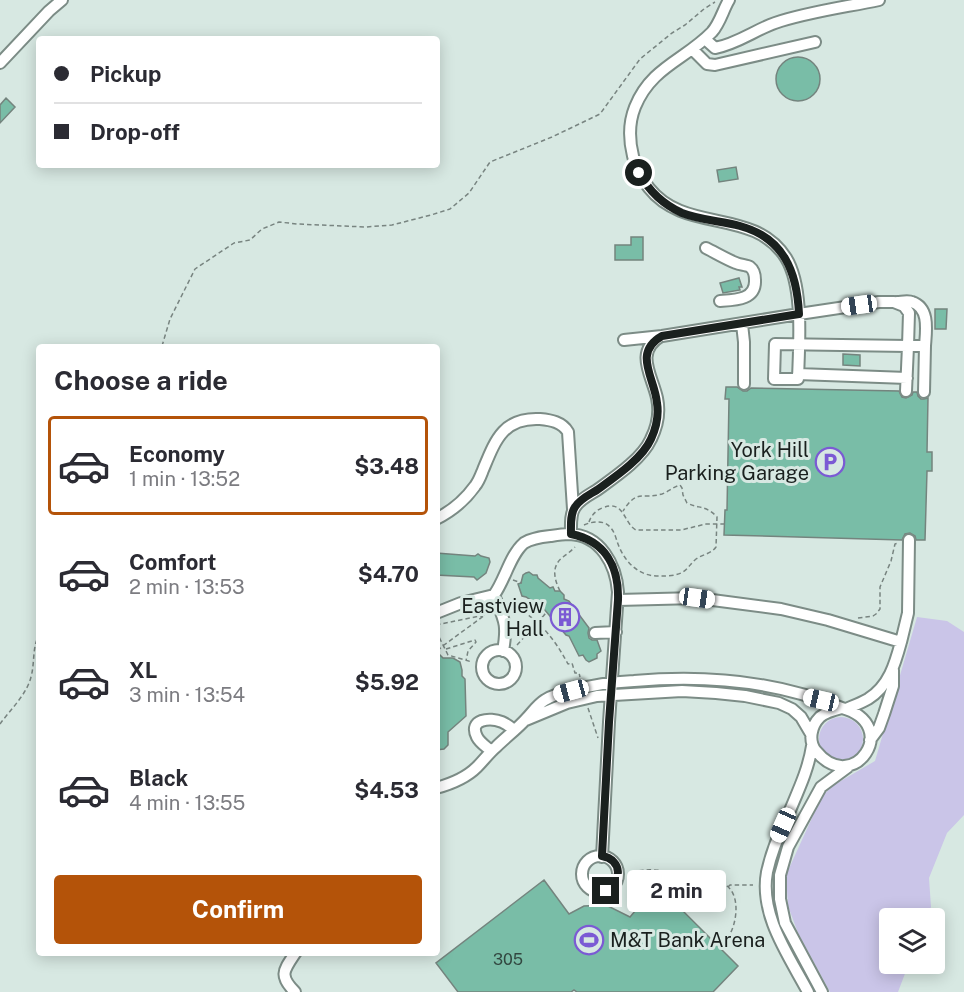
<!DOCTYPE html>
<meta charset="utf-8">
<style>
:root{--surface:#fff;--page:#f7f7f7;--text:#2b2b33;--muted:#7c7c81;--line:#e1e1e2;--accent:#b45309}
body{margin:0;font-family:"Public Sans",sans-serif;background:var(--page);color:var(--text);height:100vh;display:flex;flex-direction:column;font-size:22px;white-space:nowrap}
*{box-sizing:border-box;margin:0}
p{font-size:20px;color:var(--muted)}
.icon{flex:none;width:33px;height:33px;fill:none;stroke:currentColor;stroke-width:2;stroke-linecap:round;stroke-linejoin:round}
.map{position:relative;flex:1;overflow:hidden}
.drawer{position:absolute;left:36px;top:344px;width:404px;height:612px;display:flex;flex-direction:column;background:var(--surface);border-radius:6px;box-shadow:0 3px 15px #0003}
.drawer>*{flex:none}
.banner{position:absolute;left:36px;top:36px;width:404px;height:132px;border-radius:6px;box-shadow:0 3px 15px #0003;display:grid;align-content:center;height:132px;padding:0 18px;background:var(--surface)}
.fabs{position:absolute;left:879px;top:908px;display:grid;gap:12px}
.fabs a{display:grid;place-items:center;width:66px;height:66px;border-radius:6px;background:var(--surface);box-shadow:0 3px 15px #0003;font-size:30px}
.end{position:absolute;width:27px;height:27px;margin:-14px;border:8px solid #1a201e;background:#fff;box-shadow:0 0 0 3px #fff}
.from{border-radius:50%}
.bubble{position:absolute;height:42px;border-radius:6px;background:var(--surface);box-shadow:0 3px 15px #0003;font-size:20px;font-weight:700;line-height:42px;text-align:center}
.car{position:absolute;width:18px;height:36px;margin:-18px -9px;border-radius:8px;box-shadow:0 0 4px 2px #0007;background:linear-gradient(#fff 24%,#345 0 40%,#fff 0 76%,#345 0 86%,#fff 0)}
.banner b{display:flex;align-items:center;gap:21px;height:57px;font-size:22px}
.banner b+b{border-top:2px solid var(--line)}
.banner i{width:15px;height:15px;background:var(--text)}
ul{padding:0;list-style:none}
li{display:flex;align-items:center;gap:18px;height:99px;margin:0 12px 9px;padding:0 6px;border:3px solid transparent;border-radius:6px}
li div{flex:1}
li b{display:block;font-size:22px}
li em{font-style:normal;font-weight:700}
li.active{border-color:var(--accent)}
li>.icon{width:54px;height:54px;stroke-width:1.5}
h2{padding:0 18px;font-size:27px;line-height:72px}
.button{display:flex;gap:12px;margin-top:auto;padding:12px 18px}
.button a{flex:1;height:69px;border-radius:6px;background:var(--accent);color:#fff;font-size:24px;font-weight:700;line-height:69px;text-align:center}
.map>svg:first-child{display:block}
</style>
<div class="map">
<svg width="964" height="992" viewBox="0 0 964 992">
<rect width="100%" height="100%" fill="#d7e8e2"/>
<path fill="#cac5e8" d="M 917,617 L 947,621 L 964,632 L 964,815 L 947,833 L 929,878 L 931,907 L 927,918 L 890,918 L 890,963 L 909,963 L 898,992 L 830,992 L 798,933 L 788,906 L 786,875 L 822,796 L 834,785 L 875,761 Z
M819 739a22 22 0 1 1 44 0a22 22 0 1 1-44 0Z"/>
<path fill="#79bda7" stroke="#74847e" stroke-width="1.5" d="M776 79a22 22 0 1 1 44 0a22 22 0 1 1-44 0Z
M 6,98 L 15,107 L 0,123 L 0,105 Z
M 736,167 L 738,179 L 719,182 L 717,170 Z
M 631,237 L 643,237 L 643,260 L 615,260 L 615,245 L 631,245 Z
M 739,278 L 742,287 L 739,287 L 740,290 L 723,293 L 720,283 Z
M 935,309 L 947,309 L 946,329 L 935,329 Z
M 843,354 L 860,355 L 860,366 L 843,365 Z
M 726,387 L 737,387 L 743,391 L 747,391 L 751,388 L 899,391 L 902,397 L 906,398 L 912,395 L 913,392 L 917,392 L 918,396 L 921,399 L 924,399 L 928,398 L 927,452 L 932,452 L 932,471 L 927,471 L 925,540 L 916,540 L 915,536 L 910,533 L 905,534 L 902,540 L 724,535 L 725,510 L 727,510 L 729,399 L 725,399 Z
M 436,553 L 475,556 L 478,554 L 481,556 L 489,558 L 490,562 L 486,573 L 477,580 L 474,577 L 436,575 Z
M 529,572 L 533,575 L 537,575 L 538,578 L 550,588 L 553,587 L 555,591 L 560,591 L 564,595 L 564,599 L 569,601 L 589,628 L 588,633 L 589,638 L 592,640 L 597,640 L 601,651 L 597,654 L 597,658 L 589,662 L 586,660 L 583,655 L 579,656 L 569,636 L 566,635 L 544,609 L 539,609 L 538,605 L 526,597 L 522,596 L 518,584 L 521,583 L 523,575 L 526,573 Z
M 436,651 L 443,658 L 453,658 L 460,662 L 462,670 L 462,676 L 465,679 L 466,716 L 448,732 L 448,745 L 444,749 L 436,750 Z
M 544,880 L 569,914 L 584,906 L 606,905 L 630,917 L 657,885 L 738,966 L 713,992 L 577,992 L 574,990 L 571,992 L 458,992 L 436,963 Z"/>
<g fill="none" stroke-linecap="round" stroke-linejoin="round">
<g stroke="#7c8c86" stroke-width="14">
<path id="minor" d="M 705,39 L 715,48 C 737,44 755,30 775,23 C 807,12 846,7 879,0
M 692,49 L 707,64 L 715,65 L 815,42
M 0,63 L 49,11 L 62,0
M 706,248 C 716,253 726,259 736,263 C 740,265 747,265 750,267 C 754,270 755,276 755,280 C 756,300 735,300 720,301
M 897,302 C 901,302 908,300 912,302 C 930,308 926,331 925,346 L 908,346 L 906,391
M 742,324 L 744,342 L 744,384
M 624,340 L 662,336 L 799,314 L 879,302 L 894,302 L 904,306 L 909,313 L 908,346 L 775,344 L 774,379 L 798,379 C 799,345 804,287 786,258 C 754,207 685,234 649,188 C 641,178 635,168 633,156 C 629,140 629,122 635,107 C 651,67 685,60 712,32 C 720,23 723,10 729,0
M 798,374 L 907,378
M 924,392 L 925,346
M 436,519 C 452,511 465,500 475,486 C 479,481 481,475 483,470 C 495,441 503,417 540,419 C 551,420 562,422 568,432 L 573,509
M 571,534 C 571,526 570,514 575,507 C 580,499 589,495 597,490 C 615,477 642,459 651,439 C 657,427 660,412 657,398 C 652,375 634,352 661,336
M 494,595 C 504,620 508,623 503,651
M 618,600 L 697,598 L 781,609 L 828,620 L 901,642 C 895,664 889,686 868,699 C 861,703 853,706 846,709
M 436,613 L 461,603 L 494,595 C 505,580 510,555 524,543 C 532,538 542,537 551,536 C 557,535 563,534 569,534 C 601,535 616,565 618,592 L 609,722 L 602,857
M 595,633 L 616,632
M 901,642 L 908,613 L 909,540
M482 667a17 17 0 1 1 34 0a17 17 0 1 1-34 0Z
M 842,708 C 903,725 853,797 816,751 C 808,741 811,726 820,717 C 826,712 834,710 842,708 Z
M 526,720 L 567,703 L 597,696 L 682,691 L 716,693 L 745,696 L 779,703 L 792,709 L 801,717 L 811,734
M 870,740 L 879,728 L 884,714 L 893,686 L 893,670
M 491,751 C 487,747 480,743 477,737 C 468,719 490,717 502,722 C 507,724 510,727 514,730
M 436,788 C 451,784 466,778 477,767 C 483,761 489,753 496,747 C 505,738 517,729 526,719 C 532,713 537,705 545,700 C 554,694 566,692 576,690 C 595,684 614,682 634,681 C 703,675 777,681 842,708
M582 874a18 18 0 1 1 36 0a18 18 0 1 1-36 0Z
M 295,992 C 278,975 284,970 296,952
M 808,992 C 789,956 759,915 767,872 C 771,854 778,836 786,820 C 796,795 808,772 812,746
M 822,992 L 785,923 L 780,899 L 780,875 L 788,847 L 821,787 L 848,767"/>
</g>
<path stroke="#788480" stroke-width="1.5" stroke-dasharray="4.5 3" stroke-linecap="butt" d="M 162,346 L 170,319 L 195,269 L 234,243 L 250,240 L 262,229 L 279,222 L 297,224 L 366,227 L 392,225 L 431,215 L 450,209 L 469,193 L 490,162 L 552,137 L 600,114 L 640,59 L 672,33 L 685,25 L 704,9 L 715,2
M 589,522 C 591,516 595,511 602,508 C 625,499 623,523 636,530 L 681,530 L 706,524 L 724,524
M 584,525 C 593,521 604,520 610,527 C 615,532 616,539 618,544 C 625,563 640,577 660,576 C 667,576 676,576 683,572 C 688,569 691,563 696,559 C 703,554 711,554 716,547 L 717,517 C 706,505 699,509 687,503 L 683,495 L 682,488 L 680,485 C 673,487 668,492 662,494 C 641,500 638,488 623,511
M 513,580 L 522,583
M 560,591 C 554,579 551,566 563,557 C 567,554 571,551 575,547
M 510,603 C 538,619 553,636 568,664 L 572,663 L 575,673 L 579,673 L 580,677
M 858,618 L 873,616 L 876,614 L 880,609 L 880,587 L 891,561 L 895,544 L 899,543
M 436,625 L 485,615 L 444,645 L 436,652
M 436,631 L 448,655 L 472,662
M 517,645 L 546,613
M 446,649 L 475,640 L 476,642 L 468,651 L 466,661
M 588,708 L 598,738
M 0,724 C 10,710 27,694 31,677 C 35,662 32,648 39,635
M 632,873 C 647,867 662,871 678,873 C 693,875 714,877 727,886 C 740,896 737,921 730,934 C 728,938 725,942 723,945
M 728,887 L 730,885 L 753,885"/>
<use href="#minor" stroke="#fff" stroke-width="10"/>
</g>
<g fill="none" stroke-linecap="round" stroke-linejoin="round">
<path stroke="#1a201e" stroke-width="8" d="M 606,891 C 622,882 623,860 602,856 L 609,722 L 618,600 C 619,566 605,541 571,534 C 571,526 570,514 575,507 C 580,499 589,495 597,490 C 615,477 642,459 651,439 C 656,428 659,415 657,403 C 655,378 632,353 662,336 L 799,314 C 797,272 784,238 740,226 C 721,221 700,220 682,213 C 662,204 649,191 639,173"/>
</g>
<defs>
<g id="parking-ring" transform="scale(1.5)"><circle r="9.5" fill="#d7e8e2" stroke="#7b5ad4" stroke-width="1.5"/><path d="M-3.5-5.5H1a3.5 3.5 0 0 1 0 7H-1V5.5H-3.5ZM-1-3.4V-.6H.8a1.4 1.4 0 0 0 0-2.8Z" fill="#7b5ad4"/></g>
<g id="building-ring" transform="scale(1.5)"><circle r="9.5" fill="#d7e8e2" stroke="#7b5ad4" stroke-width="1.5"/><path d="M-4-6H4V6H1V3H-1V6H-4ZM-2.5-4.3h1.7v1.8h-1.7ZM.8-4.3h1.7v1.8H.8ZM-2.5-1h1.7V.8h-1.7ZM.8-1h1.7V.8H.8Z" fill="#7b5ad4"/></g>
<g id="stadium-ring" transform="scale(1.5)"><circle r="9.5" fill="#d7e8e2" stroke="#7b5ad4" stroke-width="1.5"/><path d="M0-5a6.5 5 0 1 0 0 10a6.5 5 0 1 0 0-10ZM-3.5-1.8h7v3.6h-7Z" fill="#7b5ad4"/></g>
</defs>
<g fill-rule="evenodd">
<use href="#parking-ring" x="830" y="462"/>
<use href="#building-ring" x="565" y="617"/>
<use href="#stadium-ring" x="589" y="940"/>
</g>
<g text-anchor="middle" dominant-baseline="central" stroke-width="6" stroke-linejoin="round" paint-order="stroke">
<g font-size="16" fill="#324740">
<text x="508" y="959">305</text>
</g>
<g font-size="20" fill="#1a201e" stroke="#d7e8e2" text-anchor="end">
<text x="809" y="450">York Hill<tspan x="809" dy="23">Parking Garage</tspan></text>
<text x="544" y="606">Eastview<tspan x="544" dy="23">Hall</tspan></text>
<text x="610" y="940" text-anchor="start">M&amp;T Bank Arena</text>
</g>
</g>
</svg>
<div class="fabs">
<a><svg class="icon" aria-label="layers" viewBox="0 0 24 24"><path d="M12 4l9 5-9 5-9-5zM3 14l9 5 9-5"/></svg></a>
</div>
<i class="end from" style="left:639px;top:173px"></i>
<i class="end" style="left:606px;top:891px"></i>
<div class="bubble" style="left:627px;top:870px;width:99px">2 min</div>
<i class="car" style="left:859px;top:305px;rotate:262deg"></i>
<i class="car" style="left:697px;top:598px;rotate:98deg"></i>
<i class="car" style="left:571px;top:691px;rotate:255deg"></i>
<i class="car" style="left:821px;top:700px;rotate:283deg"></i>
<i class="car" style="left:783px;top:825px;rotate:204deg"></i>
<div class="banner">
<b><i class="from"></i>Pickup</b>
<b><i></i>Drop-off</b>
</div>
<section class="drawer">
<h2>Choose a ride</h2>
<ul>
<li class="active"><svg class="icon" aria-label="car" viewBox="0 0 24 24"><path d="M5 17H2v-5l4-1 3-4h7l3 4 3 1v5h-3M9 17h6M6 11h13"/><circle cx="7" cy="17" r="2"/><circle cx="17" cy="17" r="2"/></svg><div><b>Economy</b><p>1 min · 13:52</p></div><em>$3.48</em></li>
<li><svg class="icon" aria-label="car" viewBox="0 0 24 24"><path d="M5 17H2v-5l4-1 3-4h7l3 4 3 1v5h-3M9 17h6M6 11h13"/><circle cx="7" cy="17" r="2"/><circle cx="17" cy="17" r="2"/></svg><div><b>Comfort</b><p>2 min · 13:53</p></div><em>$4.70</em></li>
<li><svg class="icon" aria-label="car" viewBox="0 0 24 24"><path d="M5 17H2v-5l4-1 3-4h7l3 4 3 1v5h-3M9 17h6M6 11h13"/><circle cx="7" cy="17" r="2"/><circle cx="17" cy="17" r="2"/></svg><div><b>XL</b><p>3 min · 13:54</p></div><em>$5.92</em></li>
<li><svg class="icon" aria-label="car" viewBox="0 0 24 24"><path d="M5 17H2v-5l4-1 3-4h7l3 4 3 1v5h-3M9 17h6M6 11h13"/><circle cx="7" cy="17" r="2"/><circle cx="17" cy="17" r="2"/></svg><div><b>Black</b><p>4 min · 13:55</p></div><em>$4.53</em></li>
</ul>
<div class="button"><a>Confirm</a></div>
</section>
</div>
